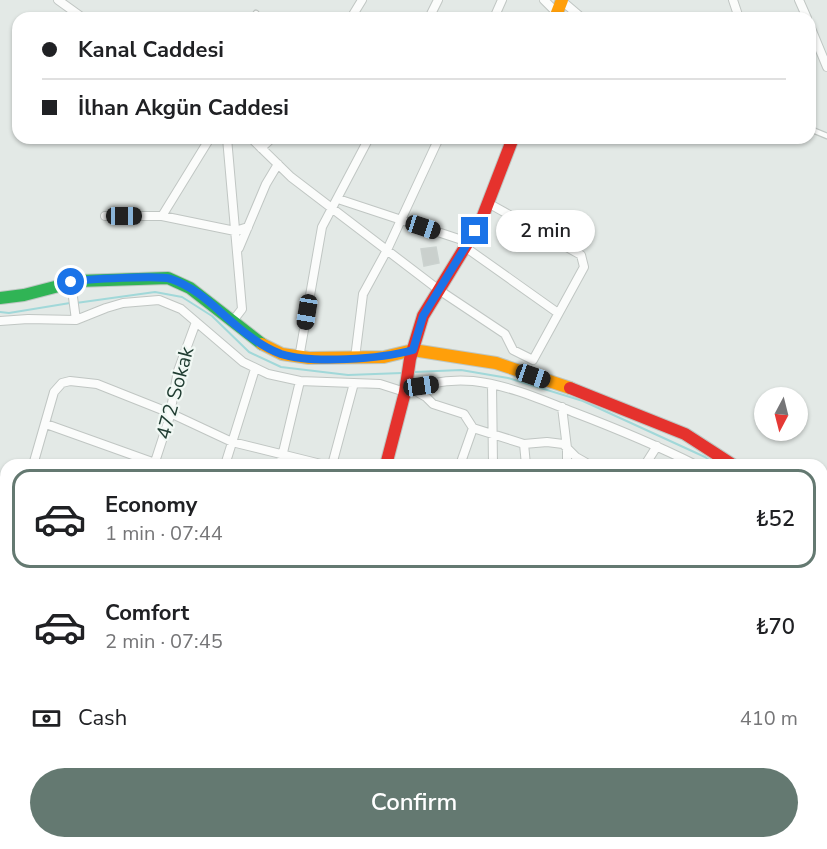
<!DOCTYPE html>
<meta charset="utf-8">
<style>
:root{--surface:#fff;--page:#f2f2f2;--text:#202124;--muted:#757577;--line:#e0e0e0;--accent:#647971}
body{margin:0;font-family:"Nunito Sans",sans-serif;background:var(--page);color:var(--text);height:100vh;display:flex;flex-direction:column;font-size:22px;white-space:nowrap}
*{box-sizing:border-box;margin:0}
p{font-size:20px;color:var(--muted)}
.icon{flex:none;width:33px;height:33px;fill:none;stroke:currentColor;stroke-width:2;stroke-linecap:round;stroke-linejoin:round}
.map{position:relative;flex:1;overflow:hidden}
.drawer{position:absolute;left:0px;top:459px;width:828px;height:390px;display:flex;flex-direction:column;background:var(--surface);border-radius:18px 18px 0 0;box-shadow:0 2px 4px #0004}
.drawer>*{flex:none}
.guide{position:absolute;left:12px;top:12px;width:804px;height:132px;border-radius:18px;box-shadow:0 2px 4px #0004;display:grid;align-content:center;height:132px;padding:0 30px;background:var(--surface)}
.needle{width:39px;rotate:187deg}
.buttons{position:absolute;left:754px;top:387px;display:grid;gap:12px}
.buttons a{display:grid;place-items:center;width:54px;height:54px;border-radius:50%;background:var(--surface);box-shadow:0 2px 4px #0004;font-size:30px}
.end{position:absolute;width:27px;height:27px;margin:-14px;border:8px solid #1a73e8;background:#fff;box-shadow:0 0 0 3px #fff}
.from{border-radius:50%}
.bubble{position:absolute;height:42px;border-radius:21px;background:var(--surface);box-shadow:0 2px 4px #0004;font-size:20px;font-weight:600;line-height:42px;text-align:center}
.car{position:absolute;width:18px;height:36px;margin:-18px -9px;border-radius:8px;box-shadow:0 0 4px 2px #0007;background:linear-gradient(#222 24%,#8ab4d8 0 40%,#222 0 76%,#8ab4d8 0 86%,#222 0)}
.guide b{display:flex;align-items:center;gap:21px;height:57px;font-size:22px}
.guide b+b{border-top:2px solid var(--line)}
.guide i{width:15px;height:15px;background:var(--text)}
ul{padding:10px 0 0;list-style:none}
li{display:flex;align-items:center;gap:18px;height:99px;margin:0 12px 9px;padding:0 18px;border:3px solid transparent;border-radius:18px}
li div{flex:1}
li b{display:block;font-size:22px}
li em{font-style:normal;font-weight:600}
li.active{border-color:var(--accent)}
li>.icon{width:54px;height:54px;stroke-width:1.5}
.pay{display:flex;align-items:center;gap:15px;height:66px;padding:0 30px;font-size:22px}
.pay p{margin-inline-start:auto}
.button{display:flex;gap:12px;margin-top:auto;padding:12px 30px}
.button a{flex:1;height:69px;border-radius:36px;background:var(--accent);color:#fff;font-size:24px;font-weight:600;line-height:69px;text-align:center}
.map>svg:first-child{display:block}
</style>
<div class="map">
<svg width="827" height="849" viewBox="0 0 827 849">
<rect width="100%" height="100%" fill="#e3e9e6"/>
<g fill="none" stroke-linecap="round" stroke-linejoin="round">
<path stroke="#a1d8d9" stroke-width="2" d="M 76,303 L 155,292 L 182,297 L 212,316 L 249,352 L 281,367 L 348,375 L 402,373
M 0,312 L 9,313 L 70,303
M 414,372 L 461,370 L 508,378 L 583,401 L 705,457 L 716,465
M 822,553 L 827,558"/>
</g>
<path fill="#cad0cd" stroke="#cbd2cf" stroke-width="1.5" d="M 436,247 L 439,263 L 424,266 L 421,249 Z"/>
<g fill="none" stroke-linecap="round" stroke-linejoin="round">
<g stroke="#c0c6c3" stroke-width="7">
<path id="lane" d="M 253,18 L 256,13
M 810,129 L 827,136
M 0,517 L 6,521"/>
</g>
<g stroke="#c0c6c3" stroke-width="10">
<path id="street" d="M 58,0 L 83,18
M 544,0 L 557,13
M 733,0 L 739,18
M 799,0 L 807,18
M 562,1 L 582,18
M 351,18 L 362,0
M 429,18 L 438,0
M 494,18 L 502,0
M 810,26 L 827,67
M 227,138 L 242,309 L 232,322
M 251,138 L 291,177 L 439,290 L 505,334 L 513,350 L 533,360 L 584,267 L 581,255 L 488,203
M 261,148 L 272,138
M 338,199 L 468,242
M 105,216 L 162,216 L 235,231 L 248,227
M 162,216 L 210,138
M 465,247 L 558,313
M 239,248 L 266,184 L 278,164
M 71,282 L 76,320
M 0,321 L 28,319 L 76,320 L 106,308 L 123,303 L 159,300 L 181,309 L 243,362 L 268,374 L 300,381 L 380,384 L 405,392 C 426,383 450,379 473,381 C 508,385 540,399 573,412 C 615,428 656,445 696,465
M 299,358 L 322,227 L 369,138
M 355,358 L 363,294 L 387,250 L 439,138
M 492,385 L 493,465
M 412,389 L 426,397 L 433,404 L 464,414 L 473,428 L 524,444 L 547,442 L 563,444 L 576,457 L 590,465
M 562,407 L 567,448 L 567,465
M 46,424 L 155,463
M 524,444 L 526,465
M 33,465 L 54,392 L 62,383 L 70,381 L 97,384 L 170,413 L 232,442 L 325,465
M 154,465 L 169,419 L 178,371 L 196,322
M 225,465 L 255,369
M 280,465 L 300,381
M 332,465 L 354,383
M 460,465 L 473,428
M 645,465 L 657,446
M 822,537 L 827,542
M 0,566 L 6,553
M 822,567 L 827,571
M 0,608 L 6,610
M 822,667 L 827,661
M 0,688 L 6,677
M 822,720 L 827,727
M 0,735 L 6,737
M 822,796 L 827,795
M 0,816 L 6,818
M 104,843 L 132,849
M 203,843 L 217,849
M 0,845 L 6,831
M 191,849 L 193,843
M 293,849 L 295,843
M 352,849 L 353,843
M 433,849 L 435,843
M 494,849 L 496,843
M 553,849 L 555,843
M 614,849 L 616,843
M 719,849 L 720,843
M 777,849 L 777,843"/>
</g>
<g stroke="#bec7c3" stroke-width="14">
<path id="fast" d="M 0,298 L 24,295 L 78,281 L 168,278 L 190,288 L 262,344
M 381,843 L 399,849"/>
</g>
<g stroke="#bec7c3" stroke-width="14">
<path id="slow" d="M 555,18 L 562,0
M 262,344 L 282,354 L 309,358 L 384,357 L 413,350 L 496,363 L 570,388"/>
</g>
<g stroke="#bec7c3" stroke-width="14">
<path id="jam" d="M 570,388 L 685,434 L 733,465
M 386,465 L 405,392 L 410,359 L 423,316 L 481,221 L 513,138
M 261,849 L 263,843"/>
</g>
<use href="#lane" stroke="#fbfcfb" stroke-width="4.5"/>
<use href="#street" stroke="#fbfcfb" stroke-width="8"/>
<use href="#fast" stroke="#30b455" stroke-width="12"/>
<use href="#slow" stroke="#ff9f0a" stroke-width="12"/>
<use href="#jam" stroke="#e5322d" stroke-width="12"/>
</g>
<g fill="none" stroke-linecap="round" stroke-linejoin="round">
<path stroke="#1a73e8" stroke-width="8" d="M 71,282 C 85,279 160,275 171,279 C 198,288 217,310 238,327 C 251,338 265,348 281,354 C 312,364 381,359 413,350 L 423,316 L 475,231"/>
</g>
<g text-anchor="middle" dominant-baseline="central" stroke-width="4.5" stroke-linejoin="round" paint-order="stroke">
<g font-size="20" fill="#203d32" stroke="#f1f8f4">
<text transform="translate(175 393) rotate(-75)">472 Sokak</text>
</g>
</g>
</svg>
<div class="buttons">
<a><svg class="needle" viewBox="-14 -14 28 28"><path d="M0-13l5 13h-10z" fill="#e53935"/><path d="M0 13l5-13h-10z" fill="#757577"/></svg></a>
</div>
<i class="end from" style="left:71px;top:282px"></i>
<i class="end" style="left:475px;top:231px"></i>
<div class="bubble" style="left:496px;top:210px;width:99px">2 min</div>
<i class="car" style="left:124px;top:216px;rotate:90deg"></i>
<i class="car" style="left:423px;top:227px;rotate:108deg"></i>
<i class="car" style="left:307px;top:312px;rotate:189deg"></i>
<i class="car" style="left:533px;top:376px;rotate:109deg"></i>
<i class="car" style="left:421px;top:386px;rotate:82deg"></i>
<div class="guide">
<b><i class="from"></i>Kanal Caddesi</b>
<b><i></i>İlhan Akgün Caddesi</b>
</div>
<section class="drawer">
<ul>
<li class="active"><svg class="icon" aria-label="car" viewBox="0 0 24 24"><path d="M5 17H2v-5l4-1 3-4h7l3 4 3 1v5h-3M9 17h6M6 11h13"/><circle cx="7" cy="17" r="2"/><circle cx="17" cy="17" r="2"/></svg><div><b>Economy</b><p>1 min · 07:44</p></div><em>₺52</em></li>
<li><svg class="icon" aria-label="car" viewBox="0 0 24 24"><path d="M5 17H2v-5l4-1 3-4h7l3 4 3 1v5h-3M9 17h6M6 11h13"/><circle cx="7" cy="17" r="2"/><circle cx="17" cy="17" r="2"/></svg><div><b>Comfort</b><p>2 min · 07:45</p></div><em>₺70</em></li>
</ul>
<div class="pay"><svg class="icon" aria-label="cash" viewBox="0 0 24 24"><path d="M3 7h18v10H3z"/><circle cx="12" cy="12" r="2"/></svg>Cash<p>410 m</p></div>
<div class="button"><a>Confirm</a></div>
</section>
</div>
